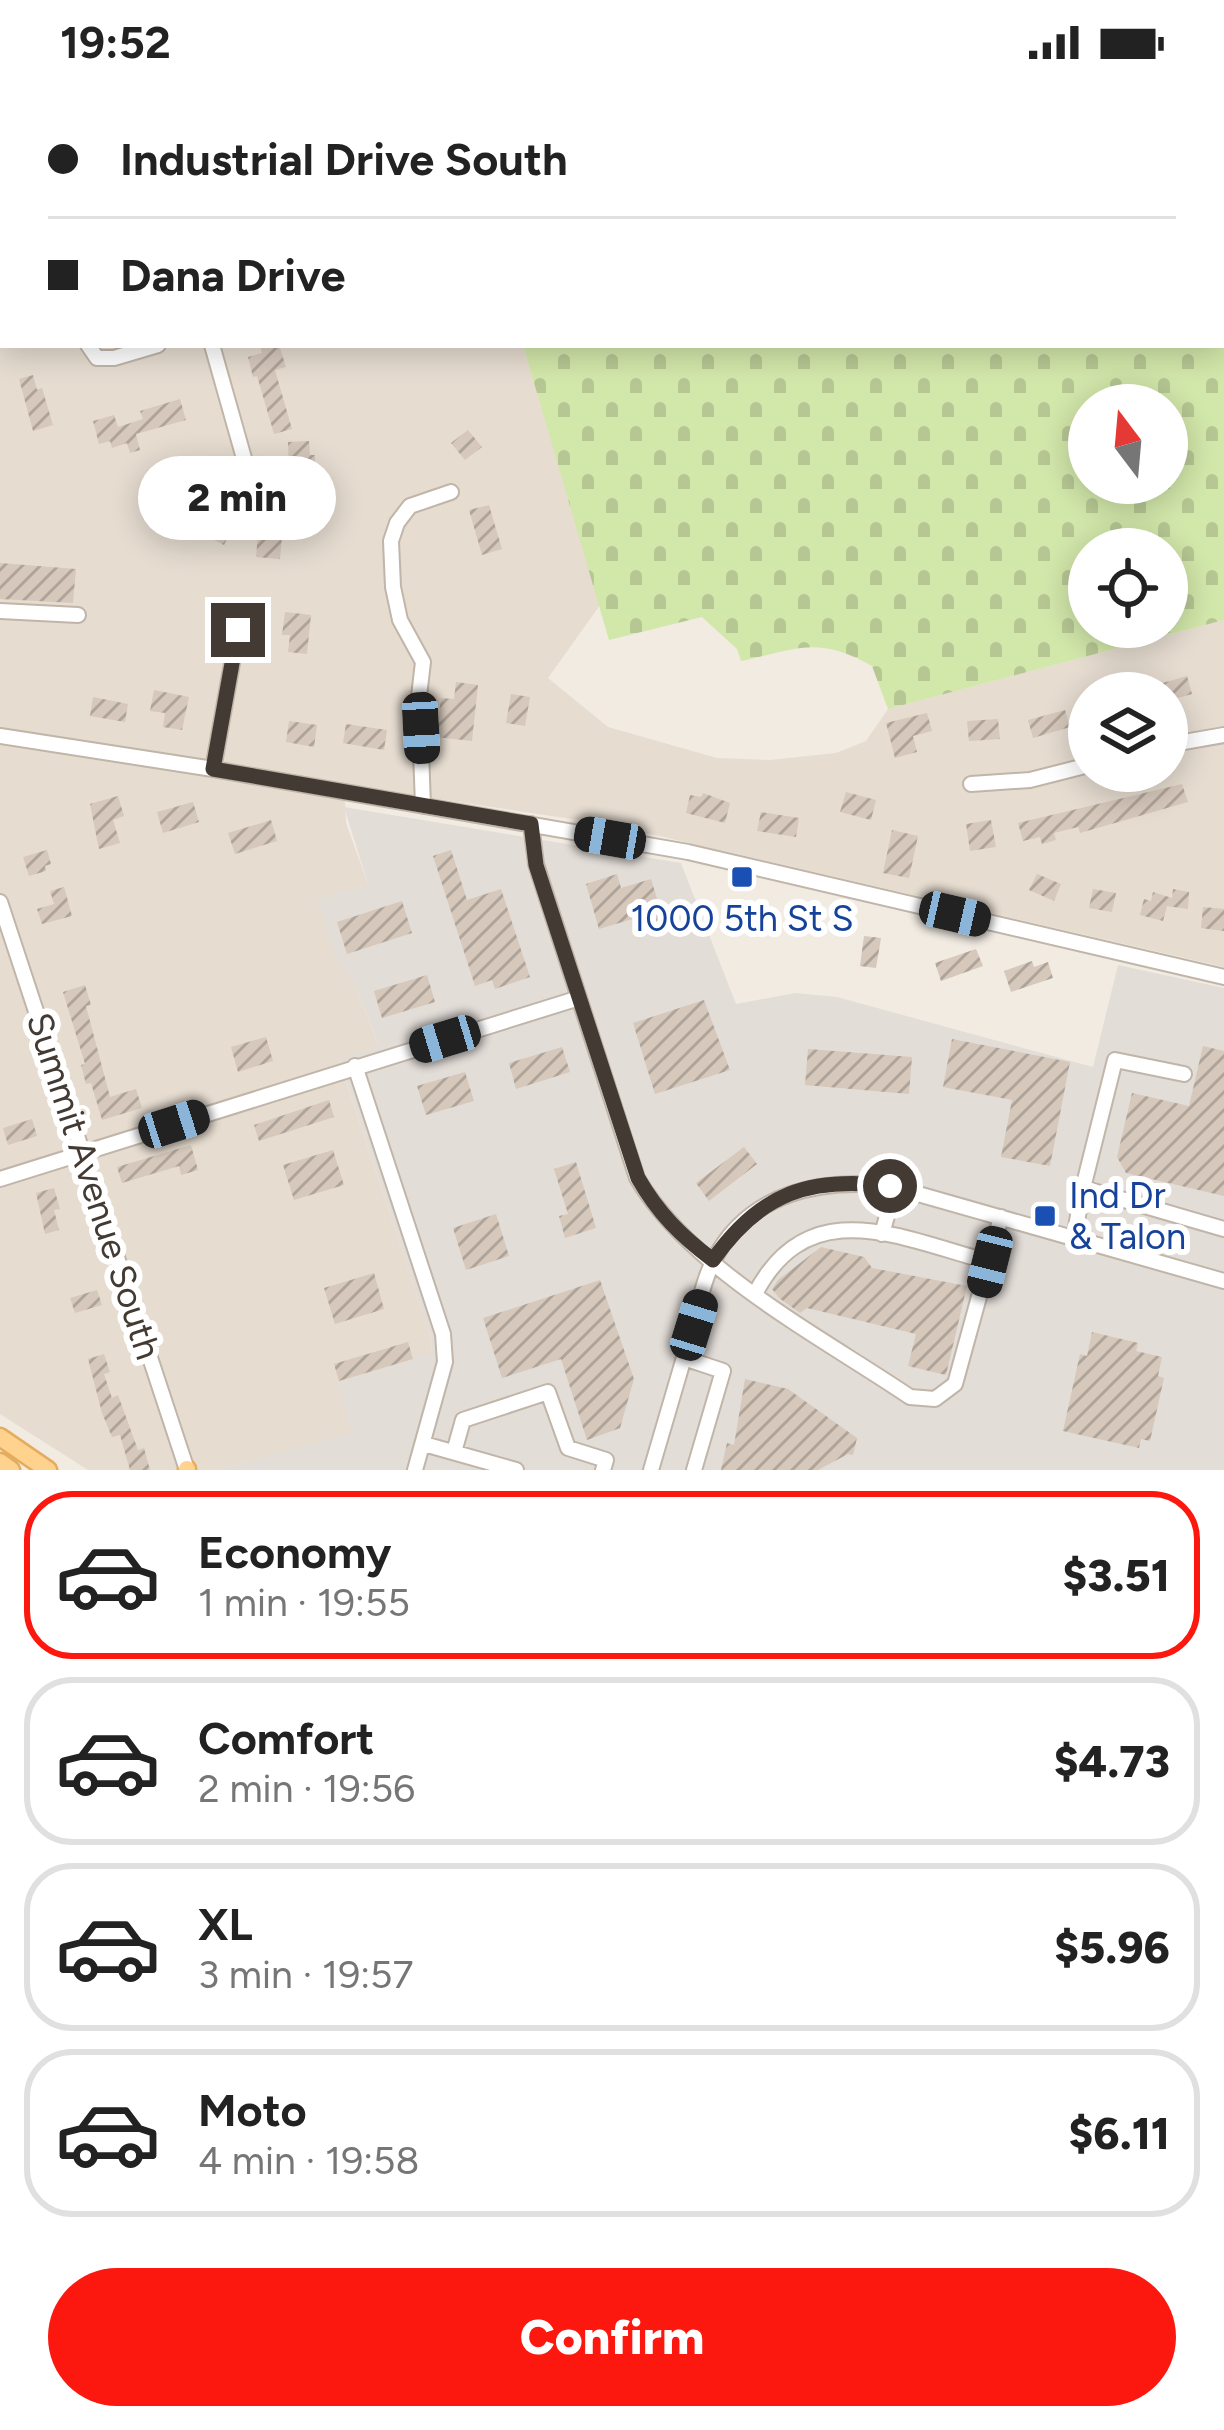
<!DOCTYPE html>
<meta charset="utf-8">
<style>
:root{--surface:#fff;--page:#f2f2f2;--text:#222;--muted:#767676;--line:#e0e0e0;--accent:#fc180f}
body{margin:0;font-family:Figtree,sans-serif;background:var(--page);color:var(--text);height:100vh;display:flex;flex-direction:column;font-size:45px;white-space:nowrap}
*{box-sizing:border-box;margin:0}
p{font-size:39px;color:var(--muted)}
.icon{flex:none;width:66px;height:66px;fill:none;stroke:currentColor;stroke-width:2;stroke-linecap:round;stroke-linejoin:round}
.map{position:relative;height:1386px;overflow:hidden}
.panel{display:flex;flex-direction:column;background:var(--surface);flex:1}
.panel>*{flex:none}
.banner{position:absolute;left:0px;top:0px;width:1224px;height:264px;box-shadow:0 6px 30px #0003;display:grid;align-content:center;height:264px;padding:0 48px;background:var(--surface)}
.needle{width:78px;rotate:344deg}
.tools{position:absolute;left:1068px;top:300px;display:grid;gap:24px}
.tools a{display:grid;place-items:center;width:120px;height:120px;border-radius:50%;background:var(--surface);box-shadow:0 6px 30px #0003;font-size:60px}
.end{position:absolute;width:54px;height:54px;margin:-27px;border:15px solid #433b33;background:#fff;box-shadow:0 0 0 6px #fff}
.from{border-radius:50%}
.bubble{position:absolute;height:84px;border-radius:42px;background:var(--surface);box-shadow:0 6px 30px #0003;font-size:39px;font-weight:800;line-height:84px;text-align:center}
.car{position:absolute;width:36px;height:72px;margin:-36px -18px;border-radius:15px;box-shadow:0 0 9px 3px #0007;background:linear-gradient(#222 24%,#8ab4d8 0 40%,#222 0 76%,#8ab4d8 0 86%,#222 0)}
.banner b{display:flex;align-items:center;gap:42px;height:114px;font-size:45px}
.banner b+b{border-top:3px solid var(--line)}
.banner i{width:30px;height:30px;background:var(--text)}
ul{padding:21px 0 0;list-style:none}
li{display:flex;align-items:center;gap:36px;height:168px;margin:0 24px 18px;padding:0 24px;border:6px solid var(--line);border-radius:48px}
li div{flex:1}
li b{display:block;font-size:45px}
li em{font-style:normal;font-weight:800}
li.on{border-color:var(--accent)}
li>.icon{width:108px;height:108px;stroke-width:1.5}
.primary-button{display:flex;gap:24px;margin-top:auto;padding:24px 48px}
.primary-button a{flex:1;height:138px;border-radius:72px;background:var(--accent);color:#fff;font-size:48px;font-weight:800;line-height:138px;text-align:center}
.status{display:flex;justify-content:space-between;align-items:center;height:84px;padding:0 60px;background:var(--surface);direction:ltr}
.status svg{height:33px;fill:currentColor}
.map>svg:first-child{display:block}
</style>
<div class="status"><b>19:52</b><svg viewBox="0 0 49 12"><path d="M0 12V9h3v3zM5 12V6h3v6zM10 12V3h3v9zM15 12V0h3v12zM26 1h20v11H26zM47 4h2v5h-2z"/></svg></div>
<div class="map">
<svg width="1224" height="1386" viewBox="0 0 1224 1386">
<defs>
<pattern id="cemetery-stones" width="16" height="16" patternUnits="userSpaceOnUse" patternTransform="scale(3)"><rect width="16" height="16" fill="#d2e7aa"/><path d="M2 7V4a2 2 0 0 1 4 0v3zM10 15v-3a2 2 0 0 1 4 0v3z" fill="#b6c793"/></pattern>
<pattern id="building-hatch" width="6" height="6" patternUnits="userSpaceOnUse" patternTransform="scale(3)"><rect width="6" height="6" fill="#d6c8bb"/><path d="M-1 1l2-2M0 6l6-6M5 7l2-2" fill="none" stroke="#afa499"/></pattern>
</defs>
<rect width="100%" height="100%" fill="#f1ebe2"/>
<path fill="#e6dcd0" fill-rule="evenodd" d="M 0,0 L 444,0 L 445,3 L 3,3 L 3,261 L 523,261 L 600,521 L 548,594 L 608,643 L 717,674 L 770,676 L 836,669 L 866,657 L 888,625 L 1224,536 L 1224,883 L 612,741 L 344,701 L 346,739 L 368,800 L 318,816 L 337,876 L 358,908 L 379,963 L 339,976 L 431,1253 L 432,1270 L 338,1299 L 353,1348 L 219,1386 L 88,1386 L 0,1330 ZM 1089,609 L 1167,609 L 1167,687 L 1089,687 Z"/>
<path fill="#e3ddd8" d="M 344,723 L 681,779 L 736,920 L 795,909 L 837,913 L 1093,983 L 1118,881 L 1224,904 L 1224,1386 L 219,1386 L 352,1348 L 337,1299 L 432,1269 L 431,1253 L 339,975 L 379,962 L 358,908 L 337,876 L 317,816 L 368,800 Z"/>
<path fill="url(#cemetery-stones)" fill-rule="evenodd" d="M 444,0 L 855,0 L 856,3 L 445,3 Z
M 958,0 L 1224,0 L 1224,536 L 888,625 L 872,582 C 818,551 797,565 741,577 L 737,565 L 702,533 L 609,556 L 523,261 L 1221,261 L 1221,3 L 947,3 ZM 1089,321 L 1167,321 L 1167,399 L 1089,399 ZM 1089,465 L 1167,465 L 1167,543 L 1089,543 Z"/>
<path fill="url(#building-hatch)" d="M 260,261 L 279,261 L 286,283 L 275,286 L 292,345 L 274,350 L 257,292 L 253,293 L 248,273 L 262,269 Z
M 33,291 L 37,306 L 42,304 L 53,341 L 33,347 L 19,295 Z
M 180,315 L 186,336 L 136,350 L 140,366 L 130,369 L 127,359 L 112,364 L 110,357 L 99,360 L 93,337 L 114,331 L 118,343 L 143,335 L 140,327 Z
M 468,346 L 482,363 L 465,376 L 451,359 Z
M 309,357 L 310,371 L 315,371 L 315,391 L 289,392 L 288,358 Z
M 198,383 L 203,400 L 195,402 L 200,419 L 183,424 L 173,390 Z
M 223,419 L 240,428 L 224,461 L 198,448 L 208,429 L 216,433 Z
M 489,421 L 502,465 L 482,471 L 469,426 Z
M 260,428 L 284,430 L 280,475 L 256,473 Z
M 0,479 L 76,485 L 73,519 L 0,515 Z
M 285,528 L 311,531 L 307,570 L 288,568 L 290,551 L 282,551 Z
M 1187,592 L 1192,610 L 1167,617 L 1167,609 L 1139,609 L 1138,606 Z
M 456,598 L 478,601 L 472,657 L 436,653 L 441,614 L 454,615 Z
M 154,606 L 189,613 L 182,646 L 163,643 L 165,629 L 150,627 Z
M 511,610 L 530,613 L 525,642 L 506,639 Z
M 93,613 L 128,620 L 125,638 L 90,632 Z
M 1065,626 L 1070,643 L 1033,654 L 1028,636 Z
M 927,629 L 932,647 L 913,652 L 917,668 L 895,674 L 886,639 Z
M 998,635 L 1000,655 L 969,657 L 967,637 Z
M 289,637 L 317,641 L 314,663 L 286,658 Z
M 346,640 L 387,646 L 384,666 L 343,659 Z
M 1182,700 L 1188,718 L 1080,749 L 1078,743 L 1054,749 L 1056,756 L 1042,760 L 1040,753 L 1023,757 L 1018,739 Z
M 846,708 L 876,716 L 871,736 L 840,728 Z
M 703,709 L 730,719 L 725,739 L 686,729 L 690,711 L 701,713 Z
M 118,712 L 124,732 L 113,736 L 120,759 L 99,765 L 90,720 Z
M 193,718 L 199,738 L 163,749 L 157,728 Z
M 761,728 L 799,734 L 796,753 L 757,747 Z
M 271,736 L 277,757 L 235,770 L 228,749 Z
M 991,736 L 996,763 L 970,767 L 966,740 Z
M 892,746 L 918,752 L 909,794 L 883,789 Z
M 47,766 L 51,780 L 45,782 L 46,787 L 29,792 L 23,773 Z
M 451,766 L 467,816 L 501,805 L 530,893 L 495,905 L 492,896 L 475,902 L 433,772 Z
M 617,790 L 621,804 L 651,795 L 664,838 L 647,843 L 643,832 L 599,845 L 586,800 Z
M 1037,790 L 1061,800 L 1054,817 L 1029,806 Z
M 64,803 L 72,832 L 42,840 L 37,825 L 54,820 L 50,807 Z
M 1093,805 L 1116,809 L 1112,828 L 1089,824 Z
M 1173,805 L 1189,808 L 1188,825 L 1167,822 L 1163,837 L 1140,831 L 1144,815 L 1151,817 L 1153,808 L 1172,814 Z
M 402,817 L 412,849 L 347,870 L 337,838 Z
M 1203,823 L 1224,825 L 1224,847 L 1201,844 Z
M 770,824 L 775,843 L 747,851 L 741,832 Z
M 864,852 L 881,854 L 876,884 L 860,882 Z
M 976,865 L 983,882 L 941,897 L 935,879 Z
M 1032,877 L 1034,883 L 1048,878 L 1053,894 L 1011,908 L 1004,887 Z
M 427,891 L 435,918 L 382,934 L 374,907 Z
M 85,901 L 91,921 L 86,922 L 110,1013 L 136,1005 L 142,1024 L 102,1036 L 91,999 L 86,1000 L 81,981 L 85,980 L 63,908 Z
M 704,916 L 730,986 L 655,1010 L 633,939 Z
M 266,953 L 273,977 L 238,988 L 231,963 Z
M 952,955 L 1070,978 L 1050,1082 L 1001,1073 L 1012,1016 L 943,1003 Z
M 1203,962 L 1224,967 L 1224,1112 L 1126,1089 L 1117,1073 L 1132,1009 L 1189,1022 Z
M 562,963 L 570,988 L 516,1005 L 509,979 Z
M 808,965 L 912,973 L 909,1010 L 805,1001 Z
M 465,988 L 474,1017 L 426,1031 L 417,1002 Z
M 329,1016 L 334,1033 L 259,1057 L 254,1041 Z
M 32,1035 L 37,1052 L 8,1061 L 3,1044 Z
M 191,1061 L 198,1086 L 181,1091 L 179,1082 L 122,1099 L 117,1083 Z
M 744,1063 L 757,1080 L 709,1117 L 696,1099 Z
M 333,1066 L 344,1101 L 294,1116 L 283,1081 Z
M 576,1078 L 596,1144 L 565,1154 L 559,1132 L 568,1130 L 554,1085 Z
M 54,1104 L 60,1125 L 54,1126 L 59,1146 L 45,1150 L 36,1109 Z
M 496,1130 L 509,1172 L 466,1186 L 453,1144 Z
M 821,1163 L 864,1173 L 872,1184 L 967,1202 L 946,1291 L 908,1282 L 916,1250 L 807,1224 L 800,1229 L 779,1214 L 772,1205 L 778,1196 Z
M 374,1189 L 384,1225 L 335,1240 L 324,1204 Z
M 600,1196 L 634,1295 L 620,1344 L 587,1356 L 561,1275 L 502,1294 L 483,1234 Z
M 97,1206 L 102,1221 L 75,1229 L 70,1214 Z
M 1092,1248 L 1138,1259 L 1136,1267 L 1162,1273 L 1158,1292 L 1164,1294 L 1150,1357 L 1141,1355 L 1139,1364 L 1063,1347 L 1080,1270 L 1087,1272 Z
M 408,1258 L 413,1275 L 339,1297 L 334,1280 Z
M 104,1270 L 110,1288 L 104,1290 L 112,1314 L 118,1311 L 138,1366 L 144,1364 L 150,1386 L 130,1386 L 120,1351 L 112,1353 L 102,1329 L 88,1275 Z
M 745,1295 L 788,1305 L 857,1354 L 853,1371 L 848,1370 L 818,1386 L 721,1386 L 727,1359 L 734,1361 Z"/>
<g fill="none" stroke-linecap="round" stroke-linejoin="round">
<g stroke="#c0b5a8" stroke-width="18">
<path id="minor" d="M 7,0 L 8,3
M 295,3 L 301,0
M 0,128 L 3,124
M 88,261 L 97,274 L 114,274 L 158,261
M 212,261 L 249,392
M 0,527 L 78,531
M 0,652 L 213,685 L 688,768 L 1224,893
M 1167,661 L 1224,651
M 213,685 L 238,546
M 971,700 L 1030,696 L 1089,681
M 423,722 L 419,612 L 423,578 L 400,536 L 393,503 L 391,457 L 397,439 L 410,422 L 451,408
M 531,740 L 536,780 L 637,1094 C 690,1185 823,1254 910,1313 L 935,1315 L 955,1300 L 1001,1133
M 0,818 L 187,1386
M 355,982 L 443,1250 L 445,1278 L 415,1386
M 0,1095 L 579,914
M 1083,1104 L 1115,976 L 1184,990
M 882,1150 L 895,1103
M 1074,1154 L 1083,1104 L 1224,1145
M 755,1210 C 809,1106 902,1155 990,1178
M 684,1274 L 723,1287 L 694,1386
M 424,1360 L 516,1386
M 454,1368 L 463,1336 L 548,1308 L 568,1364 L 606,1376 L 603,1386
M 651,1386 C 664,1342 677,1298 690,1253 C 698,1228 702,1197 715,1174 C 750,1108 822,1094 890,1102 L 1224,1197"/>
</g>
<g stroke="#e4ad5e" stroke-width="21">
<path id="major" d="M 0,1353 L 48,1386
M 0,1378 L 11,1386
M 187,1386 L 187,1385"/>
</g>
<use href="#minor" stroke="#fff" stroke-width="14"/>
<use href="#major" stroke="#ffd28e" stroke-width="16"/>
</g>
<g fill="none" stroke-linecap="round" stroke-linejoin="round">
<path stroke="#433b33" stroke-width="15" d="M 238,546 L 213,685 L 531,740 L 536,781 L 638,1094 C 658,1129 681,1152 713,1176 C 760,1109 810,1092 890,1102"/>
</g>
<g fill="#1a4fb4" stroke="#fff" stroke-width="4.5">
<rect x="730" y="781" width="24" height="24" rx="6"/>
<rect x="1033" y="1120" width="24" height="24" rx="6"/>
</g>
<g text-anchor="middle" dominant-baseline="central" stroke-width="12" stroke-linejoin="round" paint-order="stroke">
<g font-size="36" fill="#164399" stroke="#fff">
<text x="742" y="834">1000 5th St S</text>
<text x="1069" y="1111" text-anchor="start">Ind Dr<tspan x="1069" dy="41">&amp; Talon</tspan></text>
</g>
<g font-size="36" fill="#433b33" stroke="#fff">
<text transform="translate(94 1102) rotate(72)">Summit Avenue South</text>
</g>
</g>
</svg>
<div class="tools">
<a><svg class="needle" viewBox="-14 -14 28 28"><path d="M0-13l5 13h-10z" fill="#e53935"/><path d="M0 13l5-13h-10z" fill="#767676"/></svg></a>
<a><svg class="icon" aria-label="locate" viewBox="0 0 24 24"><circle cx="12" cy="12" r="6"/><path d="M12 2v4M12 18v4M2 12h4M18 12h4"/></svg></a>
<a><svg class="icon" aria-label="layers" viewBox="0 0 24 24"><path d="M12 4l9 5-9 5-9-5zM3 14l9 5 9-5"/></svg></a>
</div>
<i class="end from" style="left:890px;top:1102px"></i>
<i class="end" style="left:238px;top:546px"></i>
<div class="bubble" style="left:138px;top:372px;width:198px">2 min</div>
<i class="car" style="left:421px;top:644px;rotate:177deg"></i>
<i class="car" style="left:610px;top:754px;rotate:280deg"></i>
<i class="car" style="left:955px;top:830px;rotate:103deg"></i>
<i class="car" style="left:445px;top:955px;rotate:253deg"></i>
<i class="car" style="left:174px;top:1040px;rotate:72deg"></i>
<i class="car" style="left:990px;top:1178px;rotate:194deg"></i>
<i class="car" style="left:694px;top:1241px;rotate:17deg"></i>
<div class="banner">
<b><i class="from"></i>Industrial Drive South</b>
<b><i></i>Dana Drive</b>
</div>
</div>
<section class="panel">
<ul>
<li class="on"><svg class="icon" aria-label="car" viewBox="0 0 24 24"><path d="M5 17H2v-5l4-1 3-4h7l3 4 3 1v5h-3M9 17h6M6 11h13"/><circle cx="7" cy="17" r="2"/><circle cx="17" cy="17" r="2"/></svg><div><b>Economy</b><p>1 min · 19:55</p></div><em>$3.51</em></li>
<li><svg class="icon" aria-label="car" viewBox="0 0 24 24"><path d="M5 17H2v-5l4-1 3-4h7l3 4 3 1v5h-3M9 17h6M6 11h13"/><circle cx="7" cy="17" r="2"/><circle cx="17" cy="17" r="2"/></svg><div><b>Comfort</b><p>2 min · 19:56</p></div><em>$4.73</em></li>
<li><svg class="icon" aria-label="car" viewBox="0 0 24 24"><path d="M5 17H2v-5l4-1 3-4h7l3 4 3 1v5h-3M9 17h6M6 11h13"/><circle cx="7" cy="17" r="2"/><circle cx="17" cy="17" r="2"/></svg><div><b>XL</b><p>3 min · 19:57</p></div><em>$5.96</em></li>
<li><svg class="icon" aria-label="car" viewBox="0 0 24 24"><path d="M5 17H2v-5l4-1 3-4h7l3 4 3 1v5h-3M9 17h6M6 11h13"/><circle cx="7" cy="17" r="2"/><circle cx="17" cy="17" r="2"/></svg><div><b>Moto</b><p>4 min · 19:58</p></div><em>$6.11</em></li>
</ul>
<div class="primary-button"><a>Confirm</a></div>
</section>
